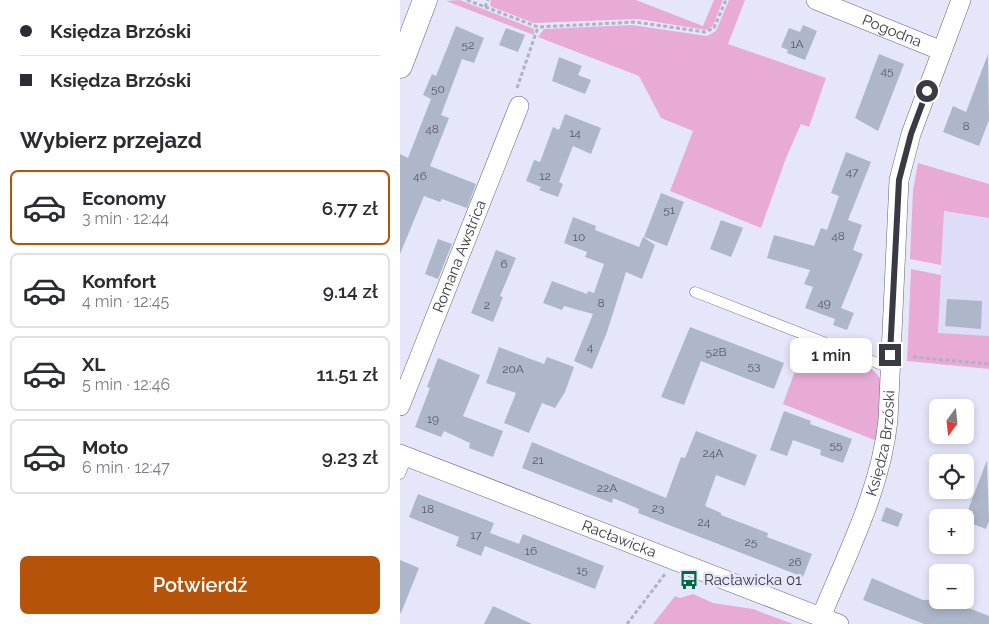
<!DOCTYPE html>
<html lang="pl">
<meta charset="utf-8">
<style>
:root{--surface:#fff;--page:#f2f2f3;--text:#2b2b33;--muted:#7c7c81;--line:#e1e1e2;--accent:#b45309}
body{margin:0;font-family:Raleway,sans-serif;background:var(--page);color:var(--text);height:100vh;display:flex;flex-direction:column;font-size:19px;white-space:nowrap}
*{box-sizing:border-box;margin:0}
p{font-size:16px;color:var(--muted)}
.icon{flex:none;width:28px;height:28px;fill:none;stroke:currentColor;stroke-width:2;stroke-linecap:round;stroke-linejoin:round}
.map{position:relative;flex:1;overflow:hidden}
.panel{display:flex;flex-direction:column;background:var(--surface);width:400px}
.panel>*{flex:none}
.top-card{display:grid;align-content:center;height:110px;padding:0 20px;background:var(--surface)}
.needle{width:32px;rotate:195deg}
.buttons{position:absolute;left:529px;top:399px;display:grid;gap:10px}
.buttons a{display:grid;place-items:center;width:45px;height:45px;border-radius:8px;background:var(--surface);box-shadow:0 2px 8px #0003;font-size:25px}
.end{position:absolute;width:22px;height:22px;margin:-11px;border:6px solid #3a3a42;background:#fff;box-shadow:0 0 0 2px #fff}
.from{border-radius:50%}
.bubble{position:absolute;height:35px;border-radius:8px;background:var(--surface);box-shadow:0 2px 8px #0003;font-size:16px;font-weight:600;line-height:35px;text-align:center}
.top-card b{display:flex;align-items:center;gap:18px;height:48px;font-size:19px}
.top-card b+b{border-top:1px solid var(--line)}
.top-card i{width:12px;height:12px;background:var(--text)}
ul{padding:0;list-style:none}
li{display:flex;align-items:center;gap:15px;height:75px;margin:0 10px 8px;padding:0 10px;border:2px solid var(--line);border-radius:8px}
li div{flex:1}
li b{display:block;font-size:19px}
li em{font-style:normal;font-weight:600}
li.current{border-color:var(--accent)}
li>.icon{width:45px;height:45px;stroke-width:1.5}
h2{padding:0 20px;font-size:22px;line-height:60px}
.action{display:flex;gap:10px;margin-top:auto;padding:10px 20px}
.action a{flex:1;height:58px;border-radius:8px;background:var(--accent);color:#fff;font-size:20px;font-weight:600;line-height:58px;text-align:center}
main{display:flex;flex:1;min-height:0}
.map>svg:first-child{display:block}
</style>
<main>
<section class="panel">
<div class="top-card">
<b><i class="from"></i>Księdza Brzóski</b>
<b><i></i>Księdza Brzóski</b>
</div>
<h2>Wybierz przejazd</h2>
<ul>
<li class="current"><svg class="icon" aria-label="car" viewBox="0 0 24 24"><path d="M5 17H2v-5l4-1 3-4h7l3 4 3 1v5h-3M9 17h6M6 11h13"/><circle cx="7" cy="17" r="2"/><circle cx="17" cy="17" r="2"/></svg><div><b>Economy</b><p>3 min · 12:44</p></div><em>6.77 zł</em></li>
<li><svg class="icon" aria-label="car" viewBox="0 0 24 24"><path d="M5 17H2v-5l4-1 3-4h7l3 4 3 1v5h-3M9 17h6M6 11h13"/><circle cx="7" cy="17" r="2"/><circle cx="17" cy="17" r="2"/></svg><div><b>Komfort</b><p>4 min · 12:45</p></div><em>9.14 zł</em></li>
<li><svg class="icon" aria-label="car" viewBox="0 0 24 24"><path d="M5 17H2v-5l4-1 3-4h7l3 4 3 1v5h-3M9 17h6M6 11h13"/><circle cx="7" cy="17" r="2"/><circle cx="17" cy="17" r="2"/></svg><div><b>XL</b><p>5 min · 12:46</p></div><em>11.51 zł</em></li>
<li><svg class="icon" aria-label="car" viewBox="0 0 24 24"><path d="M5 17H2v-5l4-1 3-4h7l3 4 3 1v5h-3M9 17h6M6 11h13"/><circle cx="7" cy="17" r="2"/><circle cx="17" cy="17" r="2"/></svg><div><b>Moto</b><p>6 min · 12:47</p></div><em>9.23 zł</em></li>
</ul>
<div class="action"><a>Potwierdź</a></div>
</section>
<div class="map">
<svg width="589" height="624" viewBox="0 0 589 624">
<rect width="100%" height="100%" fill="#e6e6fa"/>
<path fill="#ddddf9" d="M 544,211 L 589,218 L 589,336 L 538,334 Z"/>
<path fill="#e7abd6" d="M 60,0 L 134,29 L 134,35 L 46,1 Z
M 91,0 L 236,0 L 303,26 L 314,0 L 323,0 L 313,26 L 306,30 L 238,19 L 134,23 L 92,7 L 90,5 Z
M 329,0 L 345,0 L 328,44 L 426,78 L 409,127 L 401,124 L 386,158 L 361,228 L 270,191 L 293,131 L 261,118 L 239,76 L 138,37 L 144,29 L 232,25 L 307,36 L 316,31 Z
M 518,163 L 589,184 L 589,218 L 544,211 L 541,265 L 510,259 L 513,190 Z
M 511,269 L 541,275 L 538,333 L 589,336 L 589,369 L 507,361 Z
M 406,341 C 428,350 471,359 481,380 L 477,441 L 383,404 Z
M 293,594 L 313,603 L 353,609 L 393,624 L 253,624 L 275,596 L 280,598 Z"/>
<path fill="#adb7c9" d="M 403,25 L 417,31 L 405,60 L 387,53 L 388,50 L 381,47 L 389,28 L 400,32 Z
M 56,26 L 84,38 L 74,63 L 62,59 L 41,115 L 49,118 L 30,166 L 76,184 L 67,208 L 42,199 L 40,202 L 24,196 L 0,254 L 0,154 L 8,158 L 31,99 L 23,95 L 32,74 L 36,76 Z
M 106,28 L 125,35 L 118,52 L 99,45 Z
M 479,54 L 504,64 L 478,131 L 455,118 Z
M 588,54 L 589,120 L 579,146 L 543,132 L 553,106 L 566,112 Z
M 159,57 L 182,66 L 178,75 L 191,80 L 185,94 L 152,81 Z
M 165,114 L 201,128 L 191,154 L 173,146 L 159,182 L 163,184 L 158,197 L 139,190 L 141,187 L 126,181 L 134,160 L 140,162 L 153,127 L 159,130 Z
M 446,152 L 471,162 L 448,220 L 462,225 L 453,250 L 463,254 L 441,308 L 454,313 L 447,330 L 433,325 L 435,319 L 405,308 L 413,287 L 404,284 L 410,270 L 367,258 L 374,235 L 414,246 L 421,228 L 427,230 L 439,196 L 431,193 Z
M 261,193 L 284,202 L 267,246 L 244,237 Z
M 173,217 L 196,226 L 195,230 L 239,247 L 243,237 L 255,245 L 242,279 L 226,272 L 207,332 L 192,369 L 174,361 L 193,314 L 164,306 L 162,310 L 143,303 L 152,281 L 187,294 L 188,291 L 194,293 L 204,264 L 185,257 L 187,252 L 164,243 Z
M 321,220 L 343,228 L 331,257 L 310,249 Z
M 38,239 L 52,244 L 38,279 L 25,274 Z
M 96,250 L 116,258 L 100,296 L 103,297 L 93,322 L 71,313 Z
M 547,299 L 582,301 L 581,329 L 545,326 Z
M 290,327 L 384,363 L 374,389 L 301,361 L 284,405 L 261,397 Z
M 99,347 L 144,364 L 147,357 L 174,367 L 165,392 L 155,408 L 142,403 L 129,433 L 104,423 L 116,393 L 86,383 Z
M 38,358 L 80,375 L 63,416 L 103,431 L 93,457 L 69,448 L 70,443 L 44,431 L 41,437 L 15,427 L 30,388 L 27,387 Z
M 384,411 L 411,421 L 410,424 L 452,439 L 443,463 L 420,455 L 421,450 L 393,440 L 387,456 L 370,450 Z
M 296,431 L 357,455 L 345,486 L 316,475 L 305,506 L 321,513 L 321,515 L 368,533 L 367,537 L 412,554 L 403,577 L 238,513 L 239,509 L 213,498 L 212,503 L 122,468 L 132,442 L 266,498 L 281,457 L 285,458 Z
M 587,460 L 589,521 L 586,529 L 565,521 L 565,518 Z
M 18,494 L 94,523 L 90,533 L 119,544 L 123,534 L 204,566 L 195,589 L 85,546 L 81,556 L 56,546 L 59,537 L 9,517 Z
M 486,507 L 503,514 L 498,527 L 481,521 Z
M 0,560 L 19,568 L 1,613 L 0,613 Z
M 472,578 L 523,600 L 548,600 L 589,616 L 589,624 L 524,624 L 463,600 Z
M 93,606 L 132,624 L 84,624 Z"/>
<g fill="none" stroke-linecap="round" stroke-linejoin="round">
<g stroke="#636375" stroke-width="11">
<path id="service" d="M 295,292 L 490,368
M 0,474 L 7,457"/>
</g>
<g stroke="#636375" stroke-width="20">
<g id="minor">
<path id="s1" d="M 416,0 L 542,51"/>
<path id="s2" d="M 0,406 L 119,106"/>
<path id="s3" d="M 0,454 L 439,624"/>
<path id="s4" d="M 421,617 C 447,554 481,489 488,420 L 499,180 L 511,134 L 561,0"/>
</g>
</g>
<g stroke="#636375" stroke-width="25">
<path id="tertiary" d="M 0,66 L 25,0"/>
</g>
<path stroke="#b1b1c2" stroke-width="3" stroke-dasharray="4 2.5" stroke-linecap="butt" d="M 67,0 L 138,27 L 235,22 L 305,32 L 314,28 L 326,0
M 85,7 L 88,0
M 117,88 L 138,27
M 513,357 L 589,364
M 227,624 L 265,574"/>
<use href="#service" stroke="#fff" stroke-width="10"/>
<use href="#minor" stroke="#fff" stroke-width="19"/>
<use href="#tertiary" stroke="#fff" stroke-width="24"/>
</g>
<g fill="none" stroke-linecap="round" stroke-linejoin="round">
<path stroke="#3a3a42" stroke-width="6" d="M 490,355 L 499,180 L 511,134 L 527,91"/>
</g>
<defs>
<g id="bus-bare" transform="scale(1.5)"><path d="M-5-6H5V4H4V6H2V4H-2V6H-4V4H-5ZM-3.5-4V0h7V-4ZM-3.5 1.2v1.5H-2V1.2ZM2 1.2v1.5H3.5V1.2Z" fill="#006b42" stroke="#e6e6fa" stroke-width="2.5" paint-order="stroke"/></g>
</defs>
<g fill-rule="evenodd">
<use href="#bus-bare" x="289" y="580"/>
</g>
<g text-anchor="middle" dominant-baseline="central" stroke-width="5" stroke-linejoin="round" paint-order="stroke">
<g font-size="12" fill="#575964">
<text x="397" y="44">1A</text>
<text x="68" y="45">52</text>
<text x="487" y="71">45</text>
<text x="38" y="89">50</text>
<text x="566" y="126">8</text>
<text x="32" y="129">48</text>
<text x="175" y="133">14</text>
<text x="452" y="172">47</text>
<text x="20" y="176">46</text>
<text x="145" y="176">12</text>
<text x="269" y="210">51</text>
<text x="438" y="236">48</text>
<text x="179" y="237">10</text>
<text x="104" y="264">6</text>
<text x="201" y="303">8</text>
<text x="424" y="303">49</text>
<text x="87" y="305">2</text>
<text x="190" y="347">4</text>
<text x="316" y="352">52B</text>
<text x="354" y="366">53</text>
<text x="113" y="369">20A</text>
<text x="33" y="419">19</text>
<text x="436" y="445">55</text>
<text x="313" y="453">24A</text>
<text x="138" y="460">21</text>
<text x="207" y="488">22A</text>
<text x="258" y="508">23</text>
<text x="28" y="509">18</text>
<text x="304" y="522">24</text>
<text x="76" y="535">17</text>
<text x="351" y="542">25</text>
<text x="131" y="551">16</text>
<text x="395" y="562">26</text>
<text x="182" y="570">15</text>
</g>
<g font-size="15" fill="#3a3a42" stroke="#e6e6fa">
<text stroke="none"><textPath href="#s1" startOffset="82">Pogodna</textPath></text>
<text stroke="none"><textPath href="#s2" startOffset="161">Romana Awstrica</textPath></text>
<text stroke="none"><textPath href="#s4" startOffset="185">Księdza Brzóski</textPath></text>
<text stroke="none"><textPath href="#s3" startOffset="235">Racławicka</textPath></text>
</g>
<g font-size="15" fill="#3a3a42" stroke="#e6e6fa" text-anchor="start">
<text x="304" y="580">Racławicka 01</text>
</g>
</g>
</svg>
<div class="buttons">
<a><svg class="needle" viewBox="-14 -14 28 28"><path d="M0-13l5 13h-10z" fill="#e53935"/><path d="M0 13l5-13h-10z" fill="#7c7c81"/></svg></a>
<a><svg class="icon" aria-label="locate" viewBox="0 0 24 24"><circle cx="12" cy="12" r="6"/><path d="M12 2v4M12 18v4M2 12h4M18 12h4"/></svg></a>
<a>+</a>
<a>−</a>
</div>
<i class="end from" style="left:527px;top:91px"></i>
<i class="end" style="left:490px;top:355px"></i>
<div class="bubble" style="left:390px;top:338px;width:82px">1 min</div>
</div>
</main>
